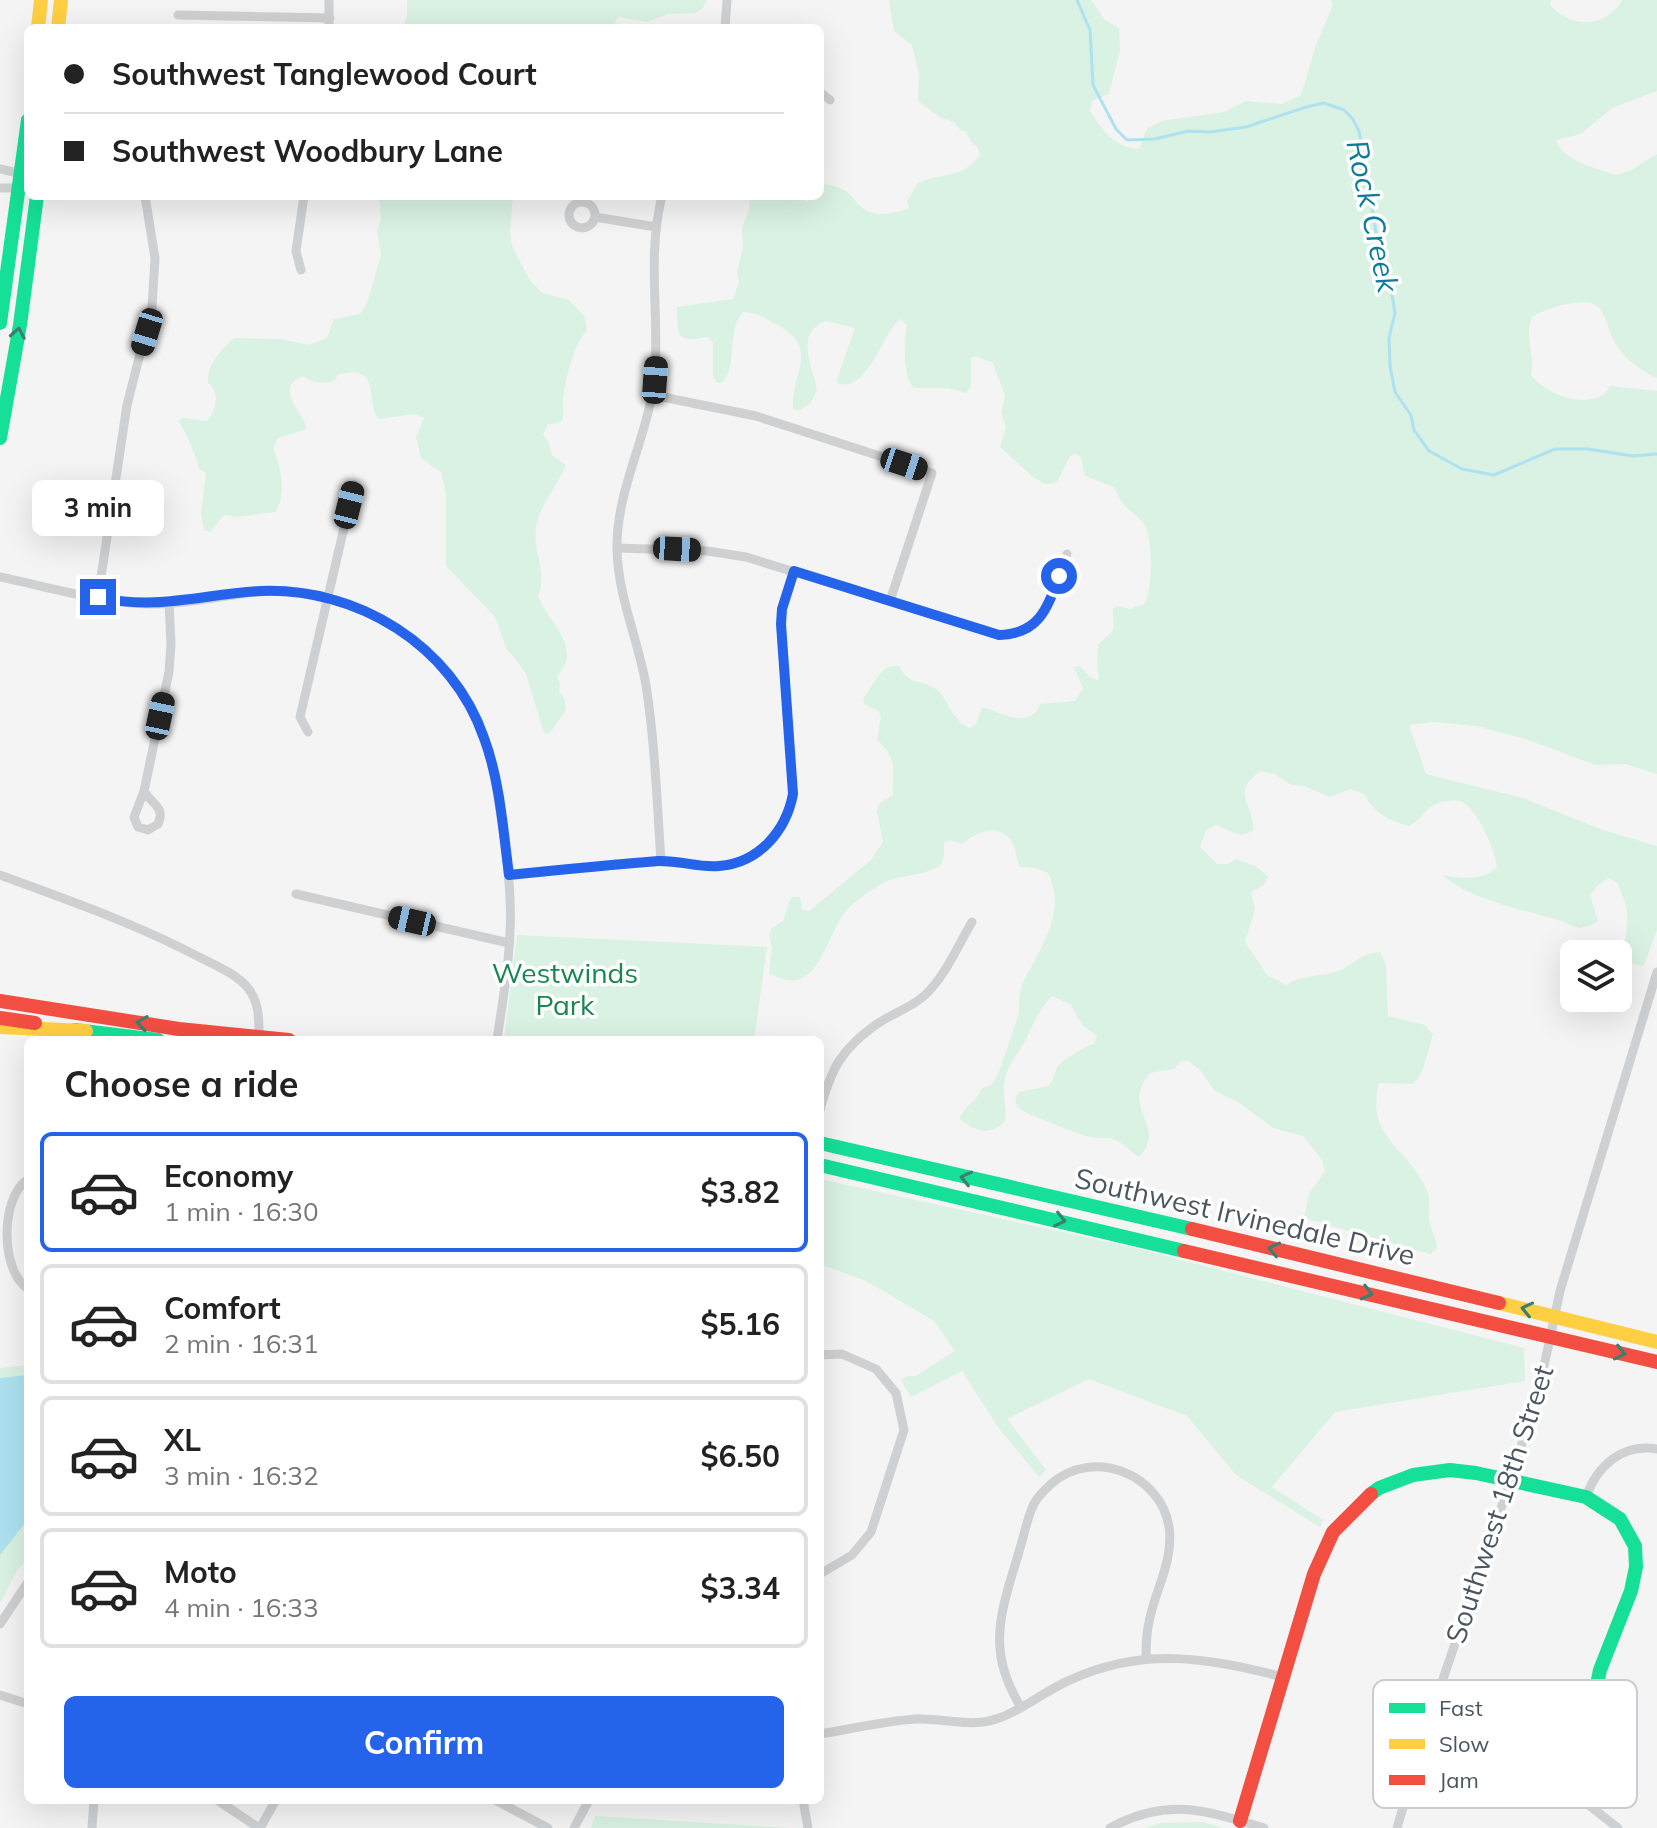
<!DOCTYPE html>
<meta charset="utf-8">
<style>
:root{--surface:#fff;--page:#f2f2f2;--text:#222;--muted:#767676;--line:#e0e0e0;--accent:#2563eb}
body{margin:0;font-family:Mulish,sans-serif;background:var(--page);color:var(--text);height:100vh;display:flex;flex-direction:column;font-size:30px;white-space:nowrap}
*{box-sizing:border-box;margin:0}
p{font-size:26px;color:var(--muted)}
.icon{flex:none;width:44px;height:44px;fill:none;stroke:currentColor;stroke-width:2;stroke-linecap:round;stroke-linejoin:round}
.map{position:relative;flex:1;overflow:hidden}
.sheet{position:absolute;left:24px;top:1036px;width:800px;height:768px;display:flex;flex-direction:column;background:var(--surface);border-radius:12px;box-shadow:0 8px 32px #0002}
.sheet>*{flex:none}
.guide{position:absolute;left:24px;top:24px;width:800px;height:176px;border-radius:12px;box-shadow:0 8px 32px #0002;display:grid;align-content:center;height:176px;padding:0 40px;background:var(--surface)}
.buttons{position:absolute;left:1560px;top:940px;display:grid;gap:16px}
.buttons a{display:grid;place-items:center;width:72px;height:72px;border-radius:12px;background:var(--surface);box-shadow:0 8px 32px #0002;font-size:40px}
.end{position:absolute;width:36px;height:36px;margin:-18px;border:10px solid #2563eb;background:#fff;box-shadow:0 0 0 4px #fff}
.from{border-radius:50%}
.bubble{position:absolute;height:56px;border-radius:12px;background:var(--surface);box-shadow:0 8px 32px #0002;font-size:26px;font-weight:700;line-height:56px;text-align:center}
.car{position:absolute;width:24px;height:48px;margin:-24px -12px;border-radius:10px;box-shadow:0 0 6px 2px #0007;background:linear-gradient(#222 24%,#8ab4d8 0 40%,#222 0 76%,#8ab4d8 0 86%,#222 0)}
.guide b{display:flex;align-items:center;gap:28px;height:76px;font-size:30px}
.guide b+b{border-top:2px solid var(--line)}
.guide i{width:20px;height:20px;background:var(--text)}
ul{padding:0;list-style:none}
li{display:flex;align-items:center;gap:24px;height:120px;margin:0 16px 12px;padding:0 24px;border:4px solid var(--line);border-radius:12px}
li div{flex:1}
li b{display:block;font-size:30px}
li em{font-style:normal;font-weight:700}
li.on{border-color:var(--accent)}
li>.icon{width:72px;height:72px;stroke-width:1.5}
h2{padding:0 40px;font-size:36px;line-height:96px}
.primary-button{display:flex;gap:16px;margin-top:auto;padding:16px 40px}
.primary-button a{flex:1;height:92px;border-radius:12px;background:var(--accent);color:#fff;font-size:32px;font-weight:700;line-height:92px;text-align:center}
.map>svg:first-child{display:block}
</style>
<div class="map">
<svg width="1657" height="1828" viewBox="0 0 1657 1828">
<rect width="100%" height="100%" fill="#f4f4f4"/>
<path fill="#d9f2e3" d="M 407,0 L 707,0 L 702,9 L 695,13 L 668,14 L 647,22 L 618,17 L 613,28 L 403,28 L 407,16 Z
M 889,0 L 1091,0 L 1105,20 L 1119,28 L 1120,50 L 1109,94 L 1092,101 L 1090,111 C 1103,131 1114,147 1139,149 L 1147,129 L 1162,121 L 1224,112 L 1246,101 L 1281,104 L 1301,95 L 1316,45 L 1333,5 L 1331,0 L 1551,0 L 1550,5 C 1570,29 1607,28 1622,0 L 1657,0 L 1657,91 L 1612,108 L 1581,134 L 1556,140 C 1562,161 1597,168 1616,175 L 1631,170 L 1657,154 L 1657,378 C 1642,372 1621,356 1614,341 C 1608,331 1607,315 1598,307 C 1587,295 1544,309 1532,317 C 1524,336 1535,355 1531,375 C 1547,396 1596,413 1610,386 L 1657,391 L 1657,774 L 1626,764 L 1596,765 L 1525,739 L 1477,726 L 1434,722 L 1409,725 L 1426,774 L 1523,798 L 1600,829 L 1657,846 L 1657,930 L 1645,963 L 1643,966 L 1627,962 C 1622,946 1628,931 1627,915 C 1627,904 1621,893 1618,883 L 1609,878 L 1597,886 L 1590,895 L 1598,921 C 1593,924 1588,927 1581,928 C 1573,928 1566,922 1558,920 C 1526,911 1466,898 1443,875 C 1463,878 1481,882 1497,867 C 1495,850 1478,810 1462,802 C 1455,799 1445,801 1438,803 C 1426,807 1421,820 1409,826 C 1389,821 1373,812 1364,794 L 1351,789 L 1330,797 L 1304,786 L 1291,785 L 1275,774 L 1260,771 C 1229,795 1255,804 1253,830 C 1240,841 1229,829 1216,825 L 1206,830 L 1200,847 L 1217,864 L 1228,864 L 1236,859 L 1257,867 L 1268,877 L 1264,885 L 1251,892 L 1255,909 L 1245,942 L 1267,975 L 1286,985 C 1301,975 1318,977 1335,972 C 1353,967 1359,953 1380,952 L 1386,965 L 1388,1016 L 1425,1025 L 1433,1034 L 1423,1069 L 1414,1084 L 1379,1083 C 1366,1135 1402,1144 1424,1184 C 1432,1200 1429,1203 1429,1219 C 1430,1229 1437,1238 1437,1249 L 1430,1254 L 1304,1218 L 1309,1194 L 1325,1171 L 1322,1160 L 1303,1136 L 1273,1128 L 1241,1104 L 1214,1090 L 1201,1071 L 1188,1061 L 1181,1061 L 1174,1069 L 1150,1073 C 1119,1110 1169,1125 1139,1157 C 1131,1152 1122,1142 1113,1139 C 1108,1137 1100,1139 1094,1138 C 1084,1136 1024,1114 1019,1108 C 1013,1103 1016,1097 1019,1092 L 1049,1086 C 1054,1080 1054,1073 1058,1066 C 1062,1060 1085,1046 1094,1044 L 1097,1036 C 1078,1022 1082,1024 1070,1004 L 1052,996 C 1040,1008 1033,1024 1026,1039 C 1018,1056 1007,1063 1004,1084 C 1002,1097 1008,1108 1005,1121 C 991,1137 974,1131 960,1119 C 963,1106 978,1101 981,1089 L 992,1084 L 998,1075 L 1019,1013 C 1019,1003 1019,992 1023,983 C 1039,949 1068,913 1048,873 L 1036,868 L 1020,867 C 1016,858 1016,848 1011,840 C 997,822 975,833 962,844 L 950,840 L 944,843 L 944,856 L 941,865 C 919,879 900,872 878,886 C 868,892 855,901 848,909 C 824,934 820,1003 769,973 L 772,948 L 769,935 L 771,929 L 783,921 L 791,897 L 800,897 L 802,910 L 809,911 L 871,860 L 883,842 L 877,812 L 879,804 L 893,795 C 892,770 899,759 877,740 L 881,716 L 878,711 L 864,704 L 863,699 L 878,676 L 887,667 L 899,666 C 908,685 920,679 936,689 C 947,696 950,719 970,728 L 976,724 L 982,707 C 1000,712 1030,731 1040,704 L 1075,701 L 1083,688 L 1074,667 L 1080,666 L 1090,677 L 1097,680 L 1099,678 L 1097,668 L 1098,645 C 1118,625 1113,637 1113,609 L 1117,606 L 1130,609 L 1144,604 C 1153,592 1153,538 1145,526 C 1140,517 1134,515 1127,508 C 1121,503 1118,494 1114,487 L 1085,476 L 1081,457 L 1076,454 L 1070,456 L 1058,480 L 1054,483 L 1045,484 L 1033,477 L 1000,447 L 1006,427 L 1001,413 L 1005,396 L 993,363 L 976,356 L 971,358 L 971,387 L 966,393 L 948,388 L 914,388 C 902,378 904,340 907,325 L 900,319 C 883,333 867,392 839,384 L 837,379 L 855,328 L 825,321 C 793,335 814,368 817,390 L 810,404 L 799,410 L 793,409 C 790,371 824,348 772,322 C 763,317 753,311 743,312 C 725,333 739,367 721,383 L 717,383 L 713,376 L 713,342 L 707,337 C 673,344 678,332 677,307 L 733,299 L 739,282 L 737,272 L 743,248 L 742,228 L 749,209 L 750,196 L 801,196 L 807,202 L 814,196 L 820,196 L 820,186 L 823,184 C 829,185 836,186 841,189 C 850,192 854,200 860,206 C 872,218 895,214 909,208 L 907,201 L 917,184 C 939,171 961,181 980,155 L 978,148 L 971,142 L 966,131 L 960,130 L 954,122 L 941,118 L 918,101 L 919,75 L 912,45 L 894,31 Z
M 379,196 L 513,196 L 510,231 L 512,246 L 529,279 L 542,293 L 569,300 L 585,317 L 587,331 C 573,344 566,379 563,398 C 562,408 566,415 560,423 L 548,424 L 543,435 L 549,443 L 552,455 L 566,465 C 558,485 538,507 536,528 C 533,555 548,573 538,596 C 545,616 572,638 566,661 C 564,668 559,672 557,678 L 560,683 L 559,691 L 565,700 L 566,710 L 549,734 L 544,733 L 542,727 L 526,674 L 514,657 L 507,650 L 495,617 L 446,566 L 446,494 L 441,472 L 421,458 L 416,437 L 424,418 L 414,414 L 378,419 C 365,399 382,363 338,375 L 334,381 C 322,384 313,383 303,376 C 271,389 306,413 306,429 L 278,438 L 273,448 C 281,465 287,496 275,512 L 237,517 L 224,515 L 210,532 L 204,530 L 201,514 L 206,473 L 199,469 C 198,459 184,428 178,421 L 182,418 L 207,421 C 216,410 221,392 208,383 C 206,366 222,349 234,338 L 280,339 L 309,345 L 327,338 L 334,319 L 360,314 L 367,303 L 381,255 L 377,230 L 381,220 Z
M 517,935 L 767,947 L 754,1040 L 504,1040 Z
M 820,1179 L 1131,1247 L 1524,1348 L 1525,1381 L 1335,1412 L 1272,1487 L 1323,1520 L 1320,1527 L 1236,1475 L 1187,1416 L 1089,1379 L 1007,1419 L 1046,1470 L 1039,1477 L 998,1427 L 962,1371 L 911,1397 L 901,1380 L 907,1376 L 916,1376 L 955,1351 L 934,1321 L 866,1281 L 820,1264 Z
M 28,1365 L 28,1558 L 18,1569 L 0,1603 L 0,1368 Z
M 595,1816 L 791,1828 L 591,1828 Z
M 1203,1822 L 1223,1828 L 1146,1828 L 1161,1823 Z"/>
<path fill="#aee2f0" d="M 28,1375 L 28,1519 L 0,1555 L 0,1378 Z"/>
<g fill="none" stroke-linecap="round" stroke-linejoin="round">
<path stroke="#aee2f0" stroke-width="3" d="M 1077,0 L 1090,30 L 1093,85 L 1116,129 L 1127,140 L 1155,139 L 1188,131 L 1210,132 L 1246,127 L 1306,107 L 1324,103 L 1344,110 L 1352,118 L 1359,131 L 1362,146 L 1362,178 L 1371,199 L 1379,253 L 1387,265 L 1395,313 L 1389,338 L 1390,366 L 1395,392 L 1411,415 L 1414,430 L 1429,451 L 1462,469 L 1494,475 L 1555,449 L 1588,449 L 1633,456 L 1657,454"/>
<path stroke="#ced0d2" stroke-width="9" d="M 178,15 L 330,18
M 329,28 L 329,0
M 725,28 L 727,0
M 820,92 L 830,100
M 0,169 L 22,174 L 28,180
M 0,188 L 20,188
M569 215a13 13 0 1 1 26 0a13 13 0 1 1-26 0Z
M 595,217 L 656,227
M 301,270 L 296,251 L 304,196
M 653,395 L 756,416 L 932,473 L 890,601
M 617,548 L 707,551 L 746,557 L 999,635 C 1047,634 1053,592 1067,554
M 0,577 C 48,587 100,603 149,604 C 202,605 253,585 306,593 C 385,605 454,660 483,734 C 494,763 497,793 502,823 C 507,859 512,895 510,932 C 509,968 502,1004 497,1040
M 98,597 L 127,405 L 152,307 L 155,258 L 145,196
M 308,732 L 300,717 L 354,485
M 144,791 C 151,804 166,807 158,824 L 148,830 L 138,827 L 134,817 L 144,791 L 169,672 L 171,644 L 169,603
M 661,861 C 657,803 655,743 646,685 C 638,639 618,597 617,549 C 616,487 651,432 655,371 C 659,311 647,256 662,196
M 0,875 C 68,900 137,924 201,958 C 217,966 236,974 248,988 C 259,1002 259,1018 259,1035
M 509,875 C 556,870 604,866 651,862 C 676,860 697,868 719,866 C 760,863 786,831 793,794 L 781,624 L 782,609 L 794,571
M 296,894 L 509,943
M 820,1110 C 831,1069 841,1049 877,1024 C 893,1013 911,1008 925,995 C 946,975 957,947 972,922
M 28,1179 C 0,1198 0,1270 28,1289
M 820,1355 L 842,1354 L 876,1369 L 896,1393 L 904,1430 L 871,1532 L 852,1555 L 820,1574
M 1586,1497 C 1597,1466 1622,1443 1657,1449
M 0,1624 L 28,1582
M 0,1695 L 28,1704
M 1020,1706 C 1010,1688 1002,1671 1000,1649 C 997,1615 1011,1581 1020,1548 C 1025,1533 1027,1516 1035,1502 C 1039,1495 1046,1489 1051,1484 C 1093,1447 1161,1474 1169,1527 C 1174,1561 1155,1590 1149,1622 C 1146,1634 1146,1646 1146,1658
M 1426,1729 L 1510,1756 L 1563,1785 L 1618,1828
M 820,1734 C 851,1729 884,1721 916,1719 C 940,1718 966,1726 989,1721 C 1017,1715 1044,1691 1070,1680 C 1144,1646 1209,1658 1283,1677
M 217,1800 L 259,1828
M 495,1800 L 548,1828
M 803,1800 L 808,1828
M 92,1828 L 94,1800
M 260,1828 L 276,1800
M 574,1828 L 589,1800
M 1110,1828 C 1167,1797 1206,1810 1264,1828
M 1397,1828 L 1426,1729 L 1510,1482 L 1540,1385 L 1560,1291 L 1657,972"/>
<path stroke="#16e098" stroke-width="14" d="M 0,323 L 28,120
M 0,438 L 20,325 L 37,196
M 75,1030 L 158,1040
M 820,1143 L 1192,1229
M 820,1165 L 1184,1251
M 1371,1494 L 1379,1488 L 1413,1475 L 1450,1470 L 1476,1473 L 1586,1497 L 1620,1519 L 1635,1546 L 1636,1567 L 1631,1591 L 1600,1670 L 1589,1724 L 1572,1770 L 1563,1785"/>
<path stroke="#ffcf43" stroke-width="14" d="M 38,28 L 41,0
M 58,28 L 61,0
M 0,1027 L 86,1031
M 1499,1303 L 1657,1342"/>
<path stroke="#f24e42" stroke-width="14" d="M 0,1001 L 179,1029 L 289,1040
M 0,1018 L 35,1023
M 1192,1229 L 1499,1303
M 1184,1251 L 1657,1362
M 1240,1821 L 1314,1574 L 1333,1532 L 1371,1494"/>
</g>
<defs><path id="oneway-chevron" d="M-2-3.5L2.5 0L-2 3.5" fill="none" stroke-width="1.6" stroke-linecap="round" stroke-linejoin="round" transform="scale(2)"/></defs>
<g stroke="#3a7f72">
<use href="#oneway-chevron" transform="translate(18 333) rotate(-80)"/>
<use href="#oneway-chevron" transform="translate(142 1023) rotate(-171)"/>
<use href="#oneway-chevron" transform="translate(966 1178) rotate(-167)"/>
<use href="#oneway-chevron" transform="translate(1060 1220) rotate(13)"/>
<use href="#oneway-chevron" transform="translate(1274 1249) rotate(-167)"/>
<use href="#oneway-chevron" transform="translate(1367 1293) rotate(14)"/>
<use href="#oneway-chevron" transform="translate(1527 1309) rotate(-167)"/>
<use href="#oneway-chevron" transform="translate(1620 1353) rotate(13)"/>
</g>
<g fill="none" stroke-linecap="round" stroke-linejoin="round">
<path stroke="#2563eb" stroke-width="10" d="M 98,597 C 156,611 203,594 260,591 C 357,587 452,645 484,738 C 500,781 503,829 509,875 C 558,870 608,865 658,861 C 679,860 699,868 719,866 C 759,863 786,831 793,794 L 781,624 L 782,609 L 794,571 L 999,635 C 1039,634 1047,609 1059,576"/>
</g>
<g text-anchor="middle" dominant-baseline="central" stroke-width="7" stroke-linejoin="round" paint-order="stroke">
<g font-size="28" fill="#17864f" stroke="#fff">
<text x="565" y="972">Westwinds<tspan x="565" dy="32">Park</tspan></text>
</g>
<g font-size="28" fill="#4a5661" stroke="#fff">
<text transform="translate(1245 1216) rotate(13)">Southwest Irvinedale Drive</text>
<text transform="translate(1499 1504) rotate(-72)">Southwest 18th Street</text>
</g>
<g font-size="30" font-style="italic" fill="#0c7c9b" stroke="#fff">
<text transform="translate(1373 216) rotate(78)">Rock Creek</text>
</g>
</g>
<rect x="1373" y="1680" width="264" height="128" rx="12" fill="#fff" stroke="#c9ccd0" stroke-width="2"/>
<rect x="1389" y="1703" width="36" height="10" fill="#16e098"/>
<rect x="1389" y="1739" width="36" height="10" fill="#ffcf43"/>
<rect x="1389" y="1775" width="36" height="10" fill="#f24e42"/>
<g font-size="22" fill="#4a5661">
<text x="1439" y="1716">Fast</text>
<text x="1439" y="1752">Slow</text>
<text x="1439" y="1788">Jam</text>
</g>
</svg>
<div class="buttons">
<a><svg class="icon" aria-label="layers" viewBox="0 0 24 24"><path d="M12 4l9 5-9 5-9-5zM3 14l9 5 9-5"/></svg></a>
</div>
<i class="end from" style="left:1059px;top:576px"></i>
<i class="end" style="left:98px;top:597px"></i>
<div class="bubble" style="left:32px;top:480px;width:132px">3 min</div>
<i class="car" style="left:147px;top:332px;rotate:197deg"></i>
<i class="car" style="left:655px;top:380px;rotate:4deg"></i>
<i class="car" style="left:904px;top:464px;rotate:108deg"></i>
<i class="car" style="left:349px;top:505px;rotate:14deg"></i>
<i class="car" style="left:677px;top:549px;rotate:93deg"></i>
<i class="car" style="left:160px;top:716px;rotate:12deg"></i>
<i class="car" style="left:412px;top:921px;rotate:283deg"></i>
<div class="guide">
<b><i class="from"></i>Southwest Tanglewood Court</b>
<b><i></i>Southwest Woodbury Lane</b>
</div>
<section class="sheet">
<h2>Choose a ride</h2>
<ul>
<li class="on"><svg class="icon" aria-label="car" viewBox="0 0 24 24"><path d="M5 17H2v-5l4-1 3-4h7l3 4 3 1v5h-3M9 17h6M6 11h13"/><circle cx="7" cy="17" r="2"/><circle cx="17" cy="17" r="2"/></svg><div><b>Economy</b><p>1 min · 16:30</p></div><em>$3.82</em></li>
<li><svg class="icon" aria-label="car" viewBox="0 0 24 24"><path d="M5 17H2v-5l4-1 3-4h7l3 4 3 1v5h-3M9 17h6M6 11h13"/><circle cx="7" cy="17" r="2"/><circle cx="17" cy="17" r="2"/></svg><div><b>Comfort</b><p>2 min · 16:31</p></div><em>$5.16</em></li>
<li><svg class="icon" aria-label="car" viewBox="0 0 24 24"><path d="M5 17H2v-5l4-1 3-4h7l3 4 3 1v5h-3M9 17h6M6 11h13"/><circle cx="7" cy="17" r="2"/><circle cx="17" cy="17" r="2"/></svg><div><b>XL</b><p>3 min · 16:32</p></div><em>$6.50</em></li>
<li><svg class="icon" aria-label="car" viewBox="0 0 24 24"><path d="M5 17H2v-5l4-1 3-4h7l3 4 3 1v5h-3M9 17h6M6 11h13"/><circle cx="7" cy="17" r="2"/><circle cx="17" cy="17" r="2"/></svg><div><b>Moto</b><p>4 min · 16:33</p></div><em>$3.34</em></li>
</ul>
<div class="primary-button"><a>Confirm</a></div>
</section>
</div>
